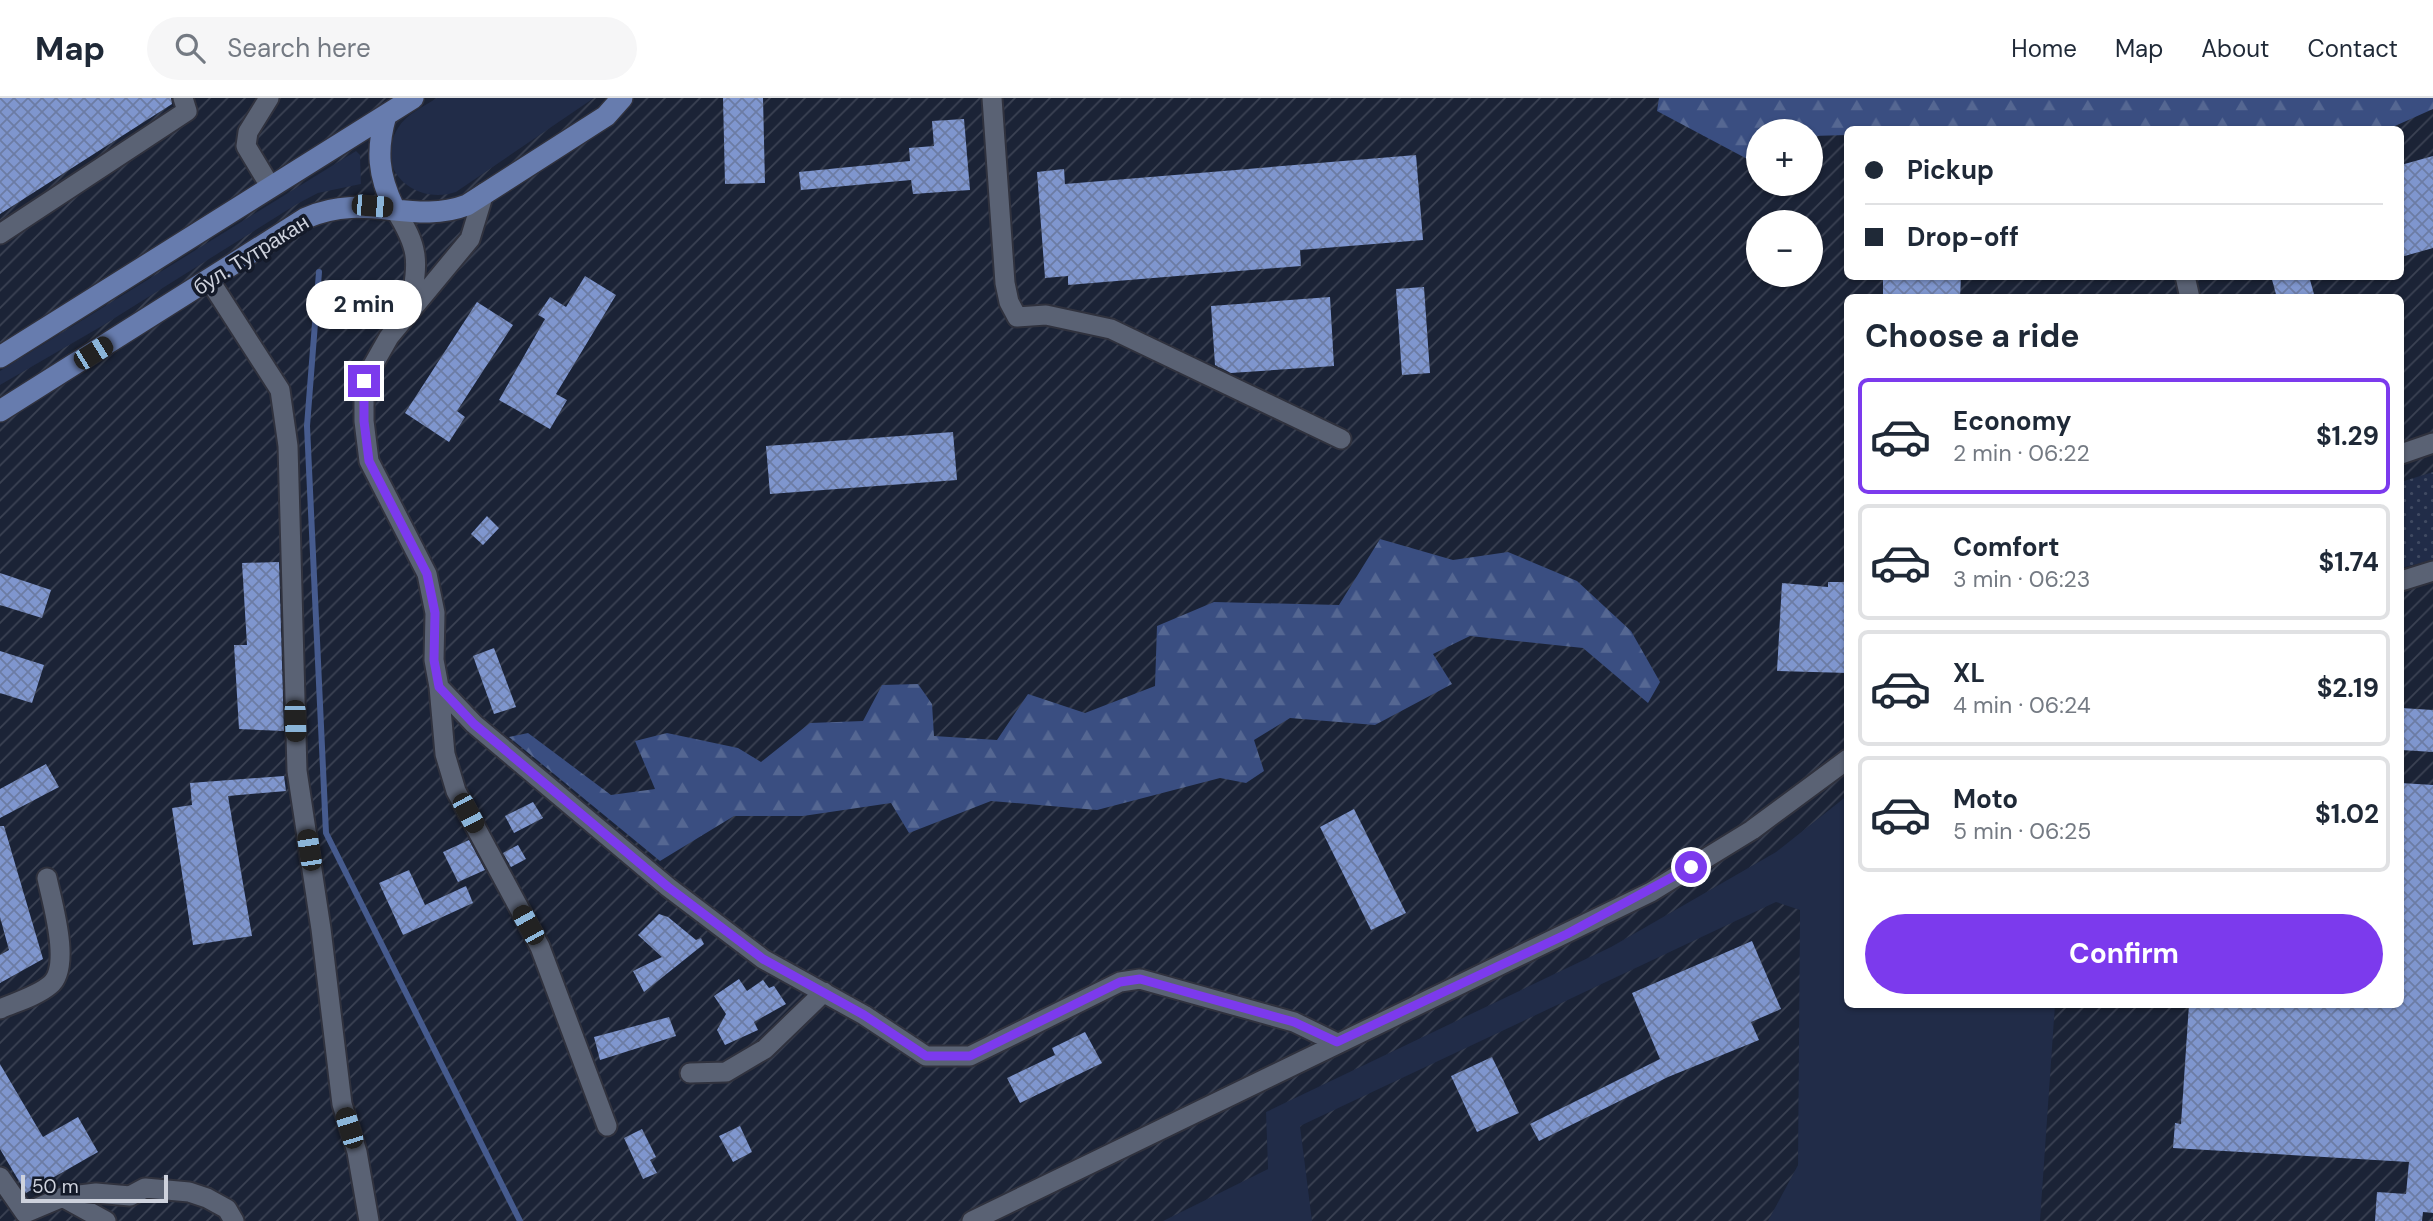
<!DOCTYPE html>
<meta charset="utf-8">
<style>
:root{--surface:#fff;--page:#f6f6f7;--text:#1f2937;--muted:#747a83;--line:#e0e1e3;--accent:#7c3aed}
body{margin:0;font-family:"DM Sans",sans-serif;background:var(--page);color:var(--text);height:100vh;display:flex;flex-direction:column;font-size:26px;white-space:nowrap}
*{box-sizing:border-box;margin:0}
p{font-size:23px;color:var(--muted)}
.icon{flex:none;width:38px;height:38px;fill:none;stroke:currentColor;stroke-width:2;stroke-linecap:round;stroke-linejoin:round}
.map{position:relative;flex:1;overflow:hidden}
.side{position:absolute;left:1844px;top:196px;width:560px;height:714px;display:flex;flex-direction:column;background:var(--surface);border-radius:10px;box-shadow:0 2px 5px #0004}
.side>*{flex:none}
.hud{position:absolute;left:1844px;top:28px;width:560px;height:154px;border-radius:10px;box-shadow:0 2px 5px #0004;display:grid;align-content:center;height:154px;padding:0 21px;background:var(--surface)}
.fabs{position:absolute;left:1746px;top:21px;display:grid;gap:14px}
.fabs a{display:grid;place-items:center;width:77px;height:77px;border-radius:50%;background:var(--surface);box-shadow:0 2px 5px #0004;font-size:35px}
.scale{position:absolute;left:21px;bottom:18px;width:147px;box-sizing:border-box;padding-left:7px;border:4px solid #ced2dd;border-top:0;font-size:19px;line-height:24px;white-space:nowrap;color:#ced2dd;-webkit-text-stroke:5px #141a29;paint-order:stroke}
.end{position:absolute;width:32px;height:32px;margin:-16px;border:9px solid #7c3aed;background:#fff;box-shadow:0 0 0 4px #fff}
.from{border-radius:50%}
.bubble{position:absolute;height:49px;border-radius:24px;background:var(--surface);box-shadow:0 2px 5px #0004;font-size:23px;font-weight:700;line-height:49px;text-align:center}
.car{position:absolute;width:21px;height:42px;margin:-21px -10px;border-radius:9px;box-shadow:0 0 5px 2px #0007;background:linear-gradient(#222 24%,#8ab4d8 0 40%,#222 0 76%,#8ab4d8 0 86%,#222 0)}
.hud b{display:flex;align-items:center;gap:24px;height:66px;font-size:26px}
.hud b+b{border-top:2px solid var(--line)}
.hud i{width:18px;height:18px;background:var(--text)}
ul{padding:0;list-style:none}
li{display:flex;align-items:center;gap:21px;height:116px;margin:0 14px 10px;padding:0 7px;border:4px solid var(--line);border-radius:10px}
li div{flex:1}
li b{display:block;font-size:26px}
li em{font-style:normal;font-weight:700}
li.current{border-color:var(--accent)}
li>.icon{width:63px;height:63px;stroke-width:1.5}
h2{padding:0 21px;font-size:32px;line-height:84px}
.cta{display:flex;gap:14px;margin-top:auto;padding:14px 21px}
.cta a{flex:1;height:80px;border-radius:42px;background:var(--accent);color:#fff;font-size:28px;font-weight:700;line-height:80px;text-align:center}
header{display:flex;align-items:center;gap:42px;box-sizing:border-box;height:98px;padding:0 35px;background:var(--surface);border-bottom:2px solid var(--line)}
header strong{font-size:33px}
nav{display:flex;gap:38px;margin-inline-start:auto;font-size:24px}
.search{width:490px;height:63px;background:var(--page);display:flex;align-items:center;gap:18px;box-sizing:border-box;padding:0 24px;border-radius:38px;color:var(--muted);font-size:26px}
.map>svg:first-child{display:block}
</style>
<header>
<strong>Map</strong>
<div class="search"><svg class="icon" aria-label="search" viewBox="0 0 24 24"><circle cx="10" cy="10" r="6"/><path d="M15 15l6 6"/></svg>Search here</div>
<nav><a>Home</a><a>Map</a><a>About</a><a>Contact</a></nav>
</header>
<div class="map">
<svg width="2433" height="1123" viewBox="0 0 2433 1123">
<defs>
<pattern id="industrial-furrows" width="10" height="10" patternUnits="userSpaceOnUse" patternTransform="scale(1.75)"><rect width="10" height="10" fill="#1b2336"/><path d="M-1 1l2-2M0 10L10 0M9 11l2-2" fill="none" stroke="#3b4253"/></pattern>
<pattern id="forest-firs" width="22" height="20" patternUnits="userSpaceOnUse" patternTransform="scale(1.75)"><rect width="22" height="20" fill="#3a4e81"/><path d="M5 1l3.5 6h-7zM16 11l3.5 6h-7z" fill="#556792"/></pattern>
<pattern id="park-dots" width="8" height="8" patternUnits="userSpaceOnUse" patternTransform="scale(1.75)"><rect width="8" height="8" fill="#212c48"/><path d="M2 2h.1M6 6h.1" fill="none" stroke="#404a62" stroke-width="1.8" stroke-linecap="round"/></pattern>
<pattern id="building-cross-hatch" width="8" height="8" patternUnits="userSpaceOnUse" patternTransform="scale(1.75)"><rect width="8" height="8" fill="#7f96ce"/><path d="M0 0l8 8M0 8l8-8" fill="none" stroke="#6c7ca4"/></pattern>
</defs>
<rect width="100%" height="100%" fill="#141a29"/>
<path fill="url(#industrial-furrows)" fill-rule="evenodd" d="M 0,0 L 2433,0 L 2433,1123 L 0,1123 ZM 1848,32 L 2401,32 L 2401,178 L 1848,178 ZM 1759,33 L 1811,33 L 1811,86 L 1759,86 ZM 1759,124 L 1811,124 L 1811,177 L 1759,177 ZM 1848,200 L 2401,200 L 2401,906 L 1848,906 Z"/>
<path fill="#212c48" d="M 437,0 L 594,0 L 456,94 C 415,108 372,71 398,30 C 406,16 423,9 437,0 Z
M 356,53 L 360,57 L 361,86 L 318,95 L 297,106 L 102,228 L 0,287 L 0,273 Z
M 1848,697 L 1848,906 L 2055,907 L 2040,1123 L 1768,1123 L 1798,1067 L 1800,812 L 1776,804 L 1300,1028 L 1312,1123 L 1163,1123 L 1268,1071 L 1266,1014 L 1611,849 L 1776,754 Z"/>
<path fill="url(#forest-firs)" d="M 1659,0 L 2433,0 L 2433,11 L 2386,32 L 1848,32 L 1848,37 L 1811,38 L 1811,33 L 1759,33 L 1759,60 L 1751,63 L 1657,13 Z
M 1380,441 L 1453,462 L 1508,454 L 1577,483 L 1631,533 L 1660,584 L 1648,605 L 1583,550 L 1470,538 L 1433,556 L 1452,586 L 1375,627 L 1290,620 L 1254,642 L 1264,673 L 1246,685 L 1220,680 L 1097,712 L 991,703 L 909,735 L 891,705 L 803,718 L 734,718 L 660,763 L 509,639 L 528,635 L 611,697 L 655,691 L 635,643 L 667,635 L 738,650 L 761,664 L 810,625 L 863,623 L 882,587 L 918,586 L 932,606 L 934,638 L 997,642 L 1028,596 L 1085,615 L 1155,588 L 1157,528 L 1214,504 L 1339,507 Z"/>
<path fill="url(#park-dots)" d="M 2433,374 L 2433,462 L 2401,470 L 2401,384 Z"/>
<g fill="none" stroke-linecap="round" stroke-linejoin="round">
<path stroke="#465b8e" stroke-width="6" d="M 319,174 L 307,328 L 326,735 L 520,1123"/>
</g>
<path fill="url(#building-cross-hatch)" d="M 0,0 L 171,0 L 172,6 L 0,116 Z
M 723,0 L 763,0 L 765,85 L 725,86 Z
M 964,21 L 970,92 L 913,96 L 911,82 L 801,92 L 799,74 L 910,63 L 909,50 L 934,48 L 932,23 Z
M 1416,57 L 1423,142 L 1300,152 L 1301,168 L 1068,187 L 1068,178 L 1045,180 L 1037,74 L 1064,71 L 1065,86 Z
M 2433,58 L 2433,150 L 2401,159 L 2401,67 Z
M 585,178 L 616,197 L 556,296 L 567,302 L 550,331 L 499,302 L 545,221 L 538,217 L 550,199 L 566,209 Z
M 1883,178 L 1961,178 L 1960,200 L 1883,200 Z
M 2271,178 L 2309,178 L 2315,200 L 2277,200 Z
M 1424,189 L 1430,275 L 1402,277 L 1396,191 Z
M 1330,199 L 1334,268 L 1231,275 L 1215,267 L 1211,208 Z
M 477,204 L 513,227 L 457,313 L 465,319 L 449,344 L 405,315 Z
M 953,334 L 957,382 L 770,396 L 766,348 Z
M 487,418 L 499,430 L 483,447 L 471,436 Z
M 279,464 L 284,633 L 239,631 L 234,547 L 247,547 L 242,465 Z
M 0,475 L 51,492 L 42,520 L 0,507 Z
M 1828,484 L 1848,484 L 1848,575 L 1777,573 L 1782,485 L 1828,489 Z
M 494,550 L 516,609 L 494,616 L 473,558 Z
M 0,553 L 44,567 L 32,605 L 0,595 Z
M 2401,610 L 2433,612 L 2433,654 L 2401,652 Z
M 46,666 L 59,689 L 0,720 L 0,691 Z
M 284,678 L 286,693 L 228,698 L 252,838 L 193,847 L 172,710 L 192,707 L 190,685 Z
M 2401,685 L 2433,687 L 2433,1115 L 2423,1114 L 2422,1123 L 2375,1123 L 2377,1094 L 2406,1096 L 2409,1064 L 2173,1050 L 2175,1025 L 2181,1026 L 2189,906 L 2401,906 Z
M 533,704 L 543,720 L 514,735 L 505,718 Z
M 1354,711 L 1406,815 L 1371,832 L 1320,729 Z
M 0,728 L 4,728 L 43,861 L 0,885 L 0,857 L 9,852 L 0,819 Z
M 469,742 L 485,772 L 458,784 L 443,754 Z
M 518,747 L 526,761 L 511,769 L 503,755 Z
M 409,772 L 425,807 L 466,788 L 473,805 L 403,837 L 379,785 Z
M 659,816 L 668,819 L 696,842 L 701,840 L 704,846 L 644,894 L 633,873 L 662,859 L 638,837 Z
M 1752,843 L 1781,911 L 1751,924 L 1759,942 L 1668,979 L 1539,1043 L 1530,1026 L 1660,961 L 1632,895 Z
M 739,881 L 747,893 L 763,882 L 769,890 L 774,888 L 786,906 L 754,924 L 758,932 L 725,947 L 717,932 L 726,916 L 714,898 Z
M 669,919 L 676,938 L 600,962 L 594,939 Z
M 1085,934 L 1102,965 L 1020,1005 L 1007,980 L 1055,957 L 1052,950 Z
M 1492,959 L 1519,1015 L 1477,1034 L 1451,978 Z
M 0,966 L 43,1039 L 78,1019 L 98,1054 L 26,1095 L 0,1051 Z
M 740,1028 L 752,1054 L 733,1064 L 719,1038 Z
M 642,1031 L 656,1059 L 650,1062 L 657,1075 L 643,1081 L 624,1040 Z"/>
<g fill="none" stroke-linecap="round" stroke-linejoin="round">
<g stroke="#30323e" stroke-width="23">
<path id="minor" d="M 269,0 L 248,34 L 246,48 L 270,88
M 992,0 L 1005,185 L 1009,204 L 1017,219 L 1046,217 L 1111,231 L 1341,341
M 484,95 L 470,141 L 389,239 L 364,283 L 364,323 L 369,363 L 427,476 L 435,515 L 434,562 L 439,589 L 474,626 L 668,789 L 763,861 L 864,917 L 926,958 L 970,958 L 1120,884 L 1140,881 L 1294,924 L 1337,945
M 394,110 C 421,153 418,162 410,211
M 0,136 L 187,13 L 183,0
M 2185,178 L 2190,200
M 210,183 L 280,292 L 288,348 L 297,673 L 321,831 L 342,1006 L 357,1054 L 369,1123
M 2401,356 L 2433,345
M 2401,483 L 2433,473
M 439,589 L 445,656 L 456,693 L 540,849 L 607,1028
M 0,911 C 16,904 37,898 50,887 C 72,870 52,804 47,780
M 690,975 L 726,974 L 765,951 L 824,894
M 0,1079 L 25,1115 L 63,1099 L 96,1095 L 130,1098 L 145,1090 L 189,1094 L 207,1100 L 227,1111 L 234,1123
M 64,1100 L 106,1123
M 972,1123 L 1651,794 L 1752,732 L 1848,661"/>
</g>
<g stroke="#30323e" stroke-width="24">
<path id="major" d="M 386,17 C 376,52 378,77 394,110
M 0,259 L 413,0
M 0,313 L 306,120 C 366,93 412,128 467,107 L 606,18 L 622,0"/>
</g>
<use href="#minor" stroke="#5a6274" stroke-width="19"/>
<use href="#major" stroke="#677cae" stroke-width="21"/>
</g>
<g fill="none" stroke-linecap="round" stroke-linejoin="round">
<path stroke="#7c3aed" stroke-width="9" d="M 364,283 L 364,323 L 369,363 L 427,476 L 435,515 L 434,562 L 439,589 L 474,626 L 668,789 L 763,861 L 864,917 L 926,958 L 970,958 L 1120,884 L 1140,881 L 1294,924 L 1337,944 L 1567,836 L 1691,769"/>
</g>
<g text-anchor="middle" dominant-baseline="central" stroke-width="7" stroke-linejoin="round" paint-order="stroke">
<g font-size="21" fill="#ced2dd" stroke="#141a29">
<text transform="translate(251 157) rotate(-32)">бул. Тутракан</text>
</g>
</g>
</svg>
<div class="fabs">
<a>+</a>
<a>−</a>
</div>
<div class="scale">50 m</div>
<i class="end from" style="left:1691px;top:769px"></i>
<i class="end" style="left:364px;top:283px"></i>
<div class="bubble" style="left:306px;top:182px;width:116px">2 min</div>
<i class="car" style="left:372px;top:108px;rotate:95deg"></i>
<i class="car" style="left:93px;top:255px;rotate:58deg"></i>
<i class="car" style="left:295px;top:623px;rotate:178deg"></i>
<i class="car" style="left:468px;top:715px;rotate:152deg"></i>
<i class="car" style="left:309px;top:752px;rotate:351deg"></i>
<i class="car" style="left:528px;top:827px;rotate:331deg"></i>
<i class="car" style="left:349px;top:1030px;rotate:343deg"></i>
<div class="hud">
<b><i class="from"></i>Pickup</b>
<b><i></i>Drop-off</b>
</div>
<section class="side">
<h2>Choose a ride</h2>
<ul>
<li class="current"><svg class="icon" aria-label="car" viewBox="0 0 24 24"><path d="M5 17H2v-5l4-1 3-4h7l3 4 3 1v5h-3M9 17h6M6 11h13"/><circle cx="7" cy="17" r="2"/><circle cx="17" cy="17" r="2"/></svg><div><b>Economy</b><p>2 min · 06:22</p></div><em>$1.29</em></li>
<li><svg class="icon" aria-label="car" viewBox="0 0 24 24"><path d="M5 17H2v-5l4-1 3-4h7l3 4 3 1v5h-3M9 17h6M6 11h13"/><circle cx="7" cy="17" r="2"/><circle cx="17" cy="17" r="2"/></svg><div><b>Comfort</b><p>3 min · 06:23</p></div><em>$1.74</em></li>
<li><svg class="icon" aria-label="car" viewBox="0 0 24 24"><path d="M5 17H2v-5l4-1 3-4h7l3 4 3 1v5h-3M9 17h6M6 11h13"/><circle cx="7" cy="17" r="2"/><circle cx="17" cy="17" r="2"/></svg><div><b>XL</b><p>4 min · 06:24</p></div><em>$2.19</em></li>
<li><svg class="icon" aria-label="car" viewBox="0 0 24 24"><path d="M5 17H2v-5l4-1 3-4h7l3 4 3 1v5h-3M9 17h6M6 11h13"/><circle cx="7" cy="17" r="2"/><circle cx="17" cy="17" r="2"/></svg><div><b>Moto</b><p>5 min · 06:25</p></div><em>$1.02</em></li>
</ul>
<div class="cta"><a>Confirm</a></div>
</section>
</div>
